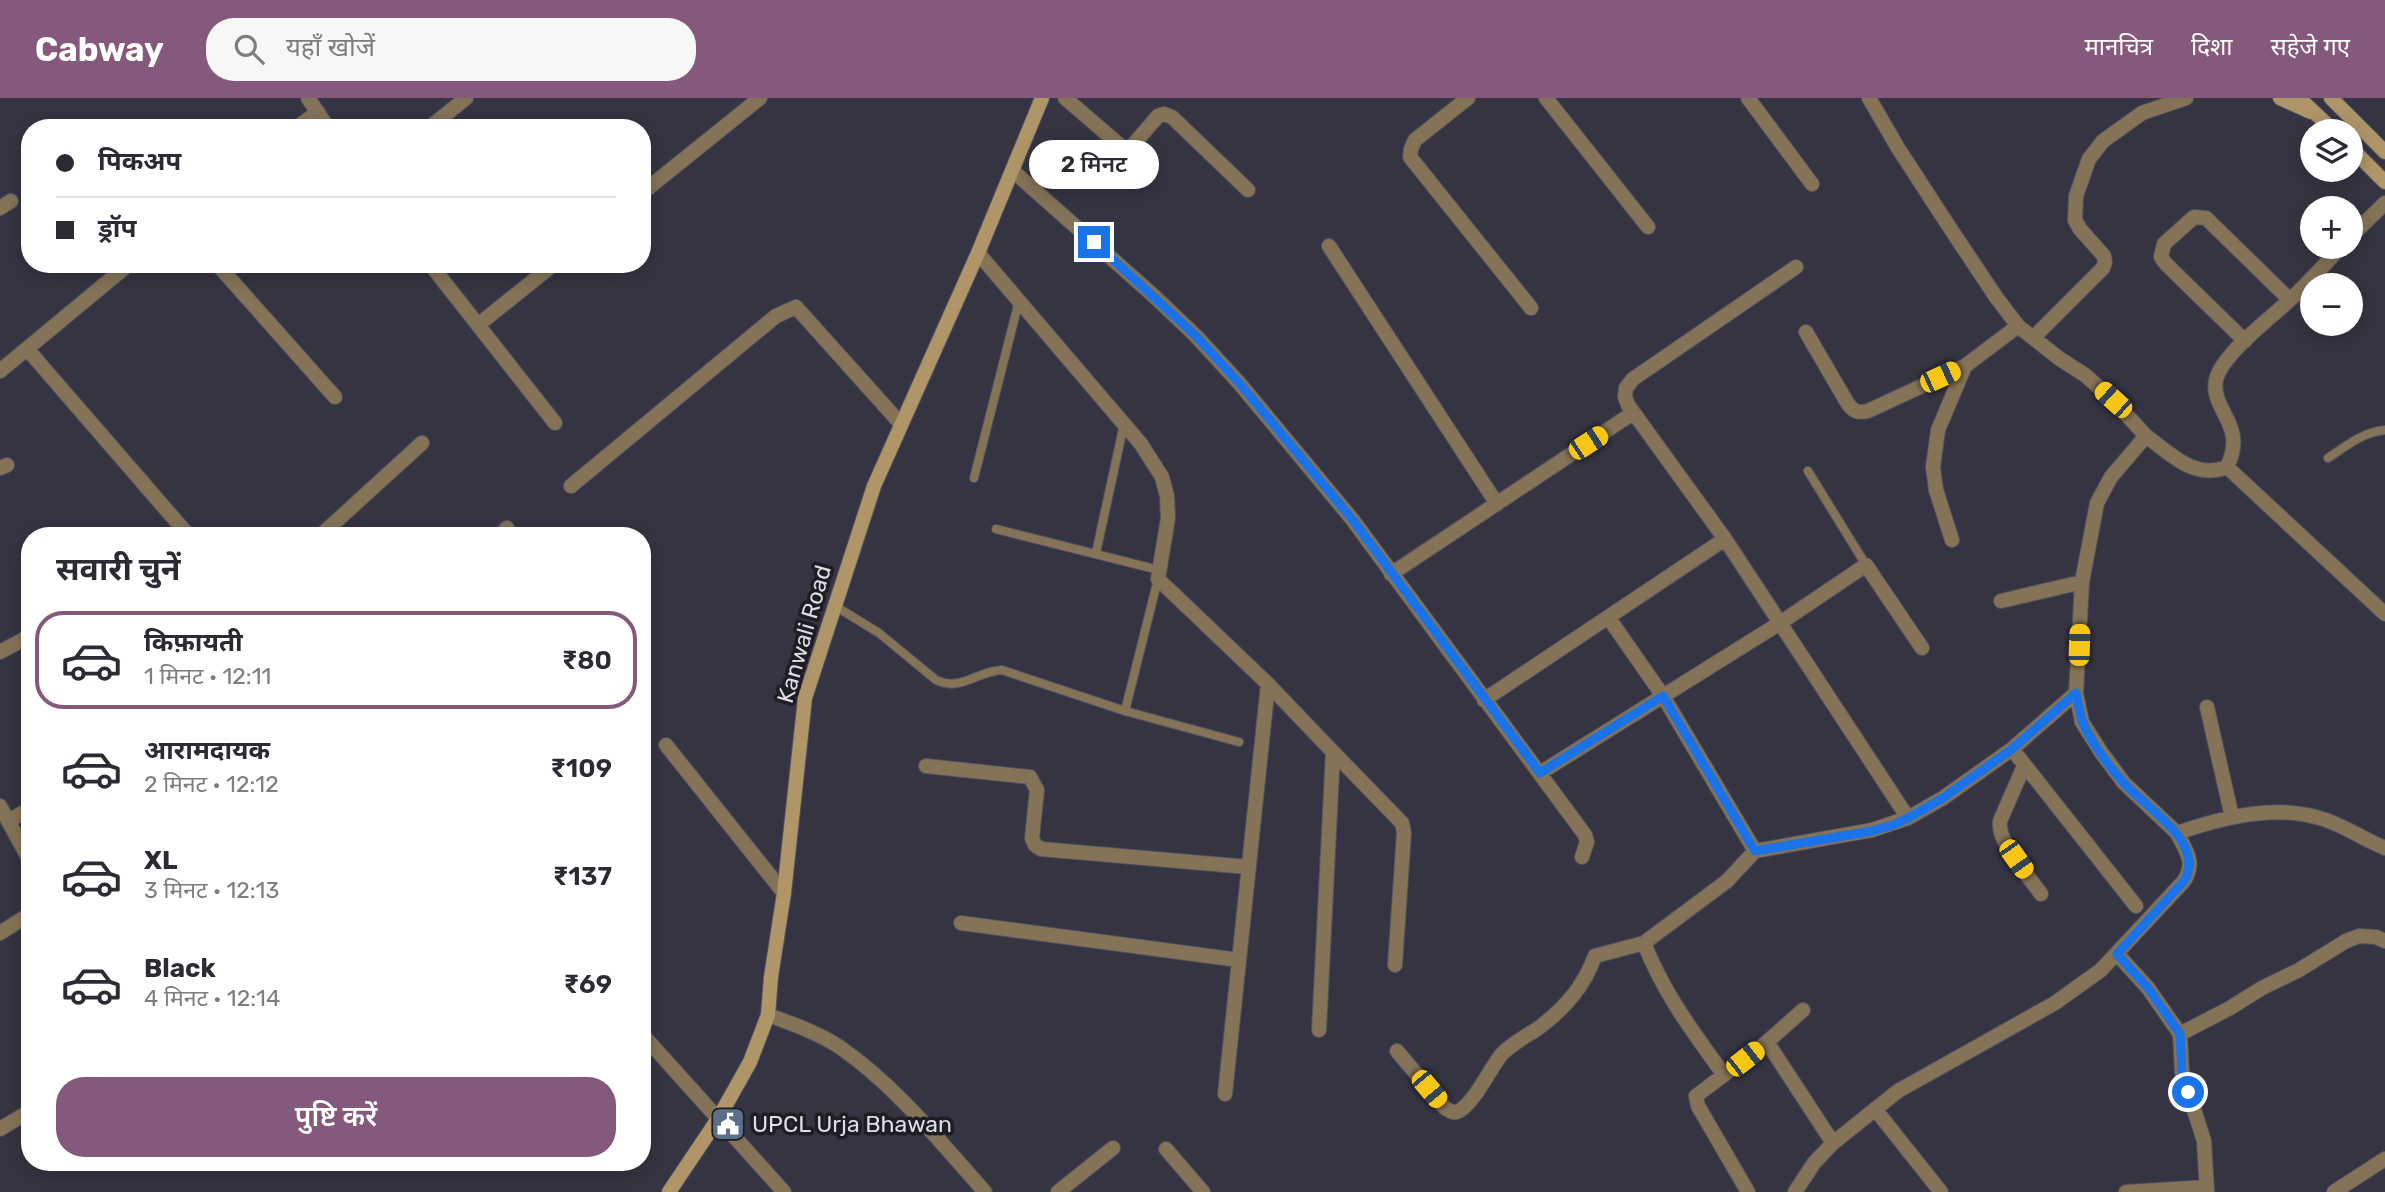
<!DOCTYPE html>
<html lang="hi">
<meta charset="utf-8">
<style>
:root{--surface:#fff;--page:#f7f7f7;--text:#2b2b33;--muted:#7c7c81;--line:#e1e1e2;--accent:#85597b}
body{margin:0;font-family:Rubik,"Noto Sans Devanagari",sans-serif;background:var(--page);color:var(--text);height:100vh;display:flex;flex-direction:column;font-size:26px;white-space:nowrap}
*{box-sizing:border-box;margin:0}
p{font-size:23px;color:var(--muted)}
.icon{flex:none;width:38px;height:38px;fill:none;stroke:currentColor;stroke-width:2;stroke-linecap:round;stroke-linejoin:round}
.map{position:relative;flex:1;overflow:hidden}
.panel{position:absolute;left:21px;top:429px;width:630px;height:644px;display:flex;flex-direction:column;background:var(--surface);border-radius:28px;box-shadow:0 4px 18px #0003}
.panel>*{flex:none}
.top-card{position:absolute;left:21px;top:21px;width:630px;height:154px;border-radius:28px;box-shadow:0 4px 18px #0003;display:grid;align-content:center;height:154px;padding:0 35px;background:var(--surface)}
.buttons{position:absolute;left:2300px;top:21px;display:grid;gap:14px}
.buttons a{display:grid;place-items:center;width:63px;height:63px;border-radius:50%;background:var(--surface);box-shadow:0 4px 18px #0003;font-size:35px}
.end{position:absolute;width:32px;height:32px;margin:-16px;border:9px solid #1a73e8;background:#fff;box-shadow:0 0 0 4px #fff}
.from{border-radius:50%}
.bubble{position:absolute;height:49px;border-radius:24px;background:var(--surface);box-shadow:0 4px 18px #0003;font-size:23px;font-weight:600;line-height:49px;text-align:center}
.car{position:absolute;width:21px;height:42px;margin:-21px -10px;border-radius:9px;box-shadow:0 0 5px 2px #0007;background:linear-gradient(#f5c518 24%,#345 0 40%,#f5c518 0 76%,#345 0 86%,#f5c518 0)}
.top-card b{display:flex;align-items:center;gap:24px;height:66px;font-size:26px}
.top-card b+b{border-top:2px solid var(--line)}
.top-card i{width:18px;height:18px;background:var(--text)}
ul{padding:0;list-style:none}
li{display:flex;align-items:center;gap:21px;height:98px;margin:0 14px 10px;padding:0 21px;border:4px solid transparent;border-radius:28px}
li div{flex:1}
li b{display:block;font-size:26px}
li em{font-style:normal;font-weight:600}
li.active{border-color:var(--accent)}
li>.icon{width:63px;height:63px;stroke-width:1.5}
h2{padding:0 35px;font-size:32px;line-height:84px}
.action{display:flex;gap:14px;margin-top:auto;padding:14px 35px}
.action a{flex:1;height:80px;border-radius:28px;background:var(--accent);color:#fff;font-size:28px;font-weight:600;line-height:80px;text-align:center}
header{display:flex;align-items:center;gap:42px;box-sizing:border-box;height:98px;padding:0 35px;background:var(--accent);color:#fff}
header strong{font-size:33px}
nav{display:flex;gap:38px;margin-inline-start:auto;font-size:24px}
.search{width:490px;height:63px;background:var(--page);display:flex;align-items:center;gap:18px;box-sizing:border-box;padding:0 24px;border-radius:28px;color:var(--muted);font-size:26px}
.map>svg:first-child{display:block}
</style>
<header>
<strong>Cabway</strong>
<div class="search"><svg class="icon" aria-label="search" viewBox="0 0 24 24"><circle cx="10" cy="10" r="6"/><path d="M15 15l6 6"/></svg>यहाँ खोजें</div>
<nav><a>मानचित्र</a><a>दिशा</a><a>सहेजे गए</a></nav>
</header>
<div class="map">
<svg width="2385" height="1094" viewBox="0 0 2385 1094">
<rect width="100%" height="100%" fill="#353442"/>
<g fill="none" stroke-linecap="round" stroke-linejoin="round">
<g stroke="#535260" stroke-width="10">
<path id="lane" d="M 2328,360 C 2346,348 2363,334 2385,332
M 1808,373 L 1866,467
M 974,380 L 1019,203
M 996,431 L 1159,472
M 1096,455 L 1124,326
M 1158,481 L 1125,613 L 1239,644
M 835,508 L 879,535 L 936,582 C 961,594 977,573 1002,572 L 1125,613"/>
</g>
<g stroke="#535260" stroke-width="16">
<path id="street" d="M 308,0 L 328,30
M 1065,0 L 1122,49 L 1128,50 L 1133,47 L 1158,18 L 1164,16 L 1172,19 L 1248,92
M 1468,0 L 1415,42 L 1411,51 L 1410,59 L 1531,210
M 1546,0 L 1648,129
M 1748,0 L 1812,86
M 1869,0 L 1898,50 L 1950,130 L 1996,199 L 2018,228 L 2060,261 L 2085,277 L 2113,302 L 2146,338 L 2111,379 L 2097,405 L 2082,484 L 2076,595 L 2082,624 L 2101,654 L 2124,685 L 2177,735 C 2224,719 2277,705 2326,722 C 2346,729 2365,742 2385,750
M 296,30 L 318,14
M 429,30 L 466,0
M 1013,73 L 1154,198 L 1196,238 L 1240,286 L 1352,421 L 1585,737 L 1587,744 L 1582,759
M 642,95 L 760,0
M 0,110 L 11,103
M 2350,139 L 2385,105
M 1329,148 L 1497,406
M 978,155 L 1141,346 L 1162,379 L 1167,398 L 1168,420 L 1158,481 L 1268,586 L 1333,654 L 1319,932
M 217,166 L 335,299
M 430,166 L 555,325
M 1796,169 L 1633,281 L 1626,290 L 1625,299 L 1628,307 L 1725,441 L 1908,720
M 478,227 L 554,166
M 1806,234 L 1848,306 C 1854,314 1858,315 1868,313 L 1965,268
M 2033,240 L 2103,170 L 2105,164 L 2104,158 L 2080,131 L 2075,122 L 2076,98 L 2089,61 L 2103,43 L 2142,15 L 2186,0
M 2245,243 L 2166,166 L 2161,159 L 2164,146 L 2194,119 L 2206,120 L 2290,202
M 28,252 L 189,438
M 0,273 L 129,166
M 2146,338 C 2171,356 2194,382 2227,369 C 2248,326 2210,313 2216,282 C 2221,257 2273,218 2292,200 C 2309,184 2325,166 2341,149
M 2227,369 L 2385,516
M 0,370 L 7,367
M 571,388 L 776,218 L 796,209 L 901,326
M 320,438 L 422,345
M 500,438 L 507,430
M 1952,442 L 1936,392 L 1933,369 L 1938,332 L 1965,268 L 2018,228
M 1391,476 L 1633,315
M 2001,503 L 2082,484
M 1608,519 L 1663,598 L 1755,753
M 0,554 L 30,538
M 1484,602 L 1725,441
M 2207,609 L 2232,719
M 666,647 L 784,795
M 2012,651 L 2136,808
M 1333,654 L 1402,725 L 1404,735 L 1395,867
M 926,668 L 1030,679 L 1037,692 L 1032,740 L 1035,747 L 1041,751 L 1248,769
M 2024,668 L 2000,723 C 1997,745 2028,777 2041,796
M 1540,675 L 1780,525 L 1866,467 L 1922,550
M 0,708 L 30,763
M 8,723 L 30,711
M 961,825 L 1239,862
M 0,835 L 30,816
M 2117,856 L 2148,890 L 2180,936 L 2182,974 L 2204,1043 L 2207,1094
M 768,917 C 793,926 819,935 841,950 C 897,989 940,1044 985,1094
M 642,936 L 784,1094
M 2180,936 L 2230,910 L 2262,890 L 2299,872 L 2346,843 L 2359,838 L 2376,839 L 2385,843
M 1767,944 L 1833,1045
M 1397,953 L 1445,1010 C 1450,1013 1454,1016 1459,1013 C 1474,1005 1490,971 1501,957 C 1512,945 1527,938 1540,929 C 1566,909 1584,888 1595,858 L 1644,845
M 1724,977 C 1693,934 1664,896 1644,845 L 1727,783 L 1755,753 L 1872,732 L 1908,720 L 1943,700 L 2012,651 L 2076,595
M 1225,996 L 1268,586
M 1875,1011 L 1941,1094
M 0,1031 L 30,1013
M 1166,1051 L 1203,1094
M 1058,1094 L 1113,1050
M 1748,1094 L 1698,1008 L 1696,998 L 1767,944 L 1803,912
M 1795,1094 L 1814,1065 L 1833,1045 L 1898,993 L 2055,905 L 2101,872 L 2184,783 C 2196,764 2186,753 2177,735
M 2126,1094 L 2207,1089
M 2334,1094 L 2385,1061"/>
</g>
<g stroke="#535260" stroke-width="16">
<path id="secondary" d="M 2280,0 L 2311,14
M 2299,0 L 2334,33
M 2331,0 L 2385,54
M 2350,49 L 2385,84
M 669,1094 L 718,1021 L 750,964 L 768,917 L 771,879 L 784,795 L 805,600 L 874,388 L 978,155 L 1042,0"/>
</g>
<use href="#lane" stroke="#847357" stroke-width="8"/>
<use href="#street" stroke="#847357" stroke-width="14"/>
<use href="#secondary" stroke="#b09568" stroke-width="14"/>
</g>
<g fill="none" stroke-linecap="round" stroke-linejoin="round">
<path stroke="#1a73e8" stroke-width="9" d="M 1094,144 L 1196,238 L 1240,286 L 1352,421 L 1540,675 L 1663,598 L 1755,753 L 1872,733 L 1893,727 L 1908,720 L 1943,700 L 2012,651 L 2076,595 C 2078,604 2079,613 2082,622 C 2088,640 2110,670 2124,685 C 2146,710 2207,745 2184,783 L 2117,856 L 2148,890 L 2180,936 L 2182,974 L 2188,994"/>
</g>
<defs>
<g id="civic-square" transform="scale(1.75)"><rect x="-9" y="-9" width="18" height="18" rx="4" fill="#5c6f8a" stroke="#1d1d23"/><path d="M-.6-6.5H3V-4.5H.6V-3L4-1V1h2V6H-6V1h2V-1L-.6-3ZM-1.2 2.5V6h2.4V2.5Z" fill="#fff"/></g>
</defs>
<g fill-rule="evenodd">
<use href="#civic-square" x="728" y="1026"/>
</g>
<g text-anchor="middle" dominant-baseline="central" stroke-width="7" stroke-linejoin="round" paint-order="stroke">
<g font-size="23" fill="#dedde6" stroke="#1d1d23">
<text transform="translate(804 536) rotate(-74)">Kanwali Road</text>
</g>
<g font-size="23" fill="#dedde6" stroke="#1d1d23" text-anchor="start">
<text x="752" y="1026">UPCL Urja Bhawan</text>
</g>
</g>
</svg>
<div class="buttons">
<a><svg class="icon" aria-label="layers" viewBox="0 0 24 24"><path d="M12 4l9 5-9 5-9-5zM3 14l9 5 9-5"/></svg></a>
<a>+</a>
<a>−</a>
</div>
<i class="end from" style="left:2188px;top:994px"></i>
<i class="end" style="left:1094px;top:144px"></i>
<div class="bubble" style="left:1029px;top:42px;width:130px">2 मिनट</div>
<i class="car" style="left:1940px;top:279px;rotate:65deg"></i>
<i class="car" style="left:2113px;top:302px;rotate:312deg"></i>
<i class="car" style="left:1588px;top:345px;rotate:57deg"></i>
<i class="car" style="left:2079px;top:547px;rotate:2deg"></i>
<i class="car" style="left:2016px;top:761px;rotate:145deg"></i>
<i class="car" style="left:1745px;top:961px;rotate:52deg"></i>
<i class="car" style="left:1429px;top:991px;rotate:140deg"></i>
<div class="top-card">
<b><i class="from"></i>पिकअप</b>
<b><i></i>ड्रॉप</b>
</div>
<section class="panel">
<h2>सवारी चुनें</h2>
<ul>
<li class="active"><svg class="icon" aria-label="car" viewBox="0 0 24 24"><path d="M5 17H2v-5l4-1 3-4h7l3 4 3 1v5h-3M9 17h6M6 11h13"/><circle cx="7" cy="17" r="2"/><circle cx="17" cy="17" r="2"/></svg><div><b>किफ़ायती</b><p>1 मिनट · 12:11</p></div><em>₹80</em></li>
<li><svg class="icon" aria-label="car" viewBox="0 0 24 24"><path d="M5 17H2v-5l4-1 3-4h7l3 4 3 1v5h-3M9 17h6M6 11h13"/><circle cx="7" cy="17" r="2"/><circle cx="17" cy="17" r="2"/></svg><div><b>आरामदायक</b><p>2 मिनट · 12:12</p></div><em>₹109</em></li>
<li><svg class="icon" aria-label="car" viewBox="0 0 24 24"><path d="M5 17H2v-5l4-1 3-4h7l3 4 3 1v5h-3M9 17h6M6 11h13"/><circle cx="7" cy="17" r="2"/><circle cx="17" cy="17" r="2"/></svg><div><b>XL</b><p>3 मिनट · 12:13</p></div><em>₹137</em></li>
<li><svg class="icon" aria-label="car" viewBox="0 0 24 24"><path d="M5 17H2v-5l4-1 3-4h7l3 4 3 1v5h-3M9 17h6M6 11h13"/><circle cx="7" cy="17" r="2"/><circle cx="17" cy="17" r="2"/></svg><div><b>Black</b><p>4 मिनट · 12:14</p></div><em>₹69</em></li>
</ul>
<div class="action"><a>पुष्टि करें</a></div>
</section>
</div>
